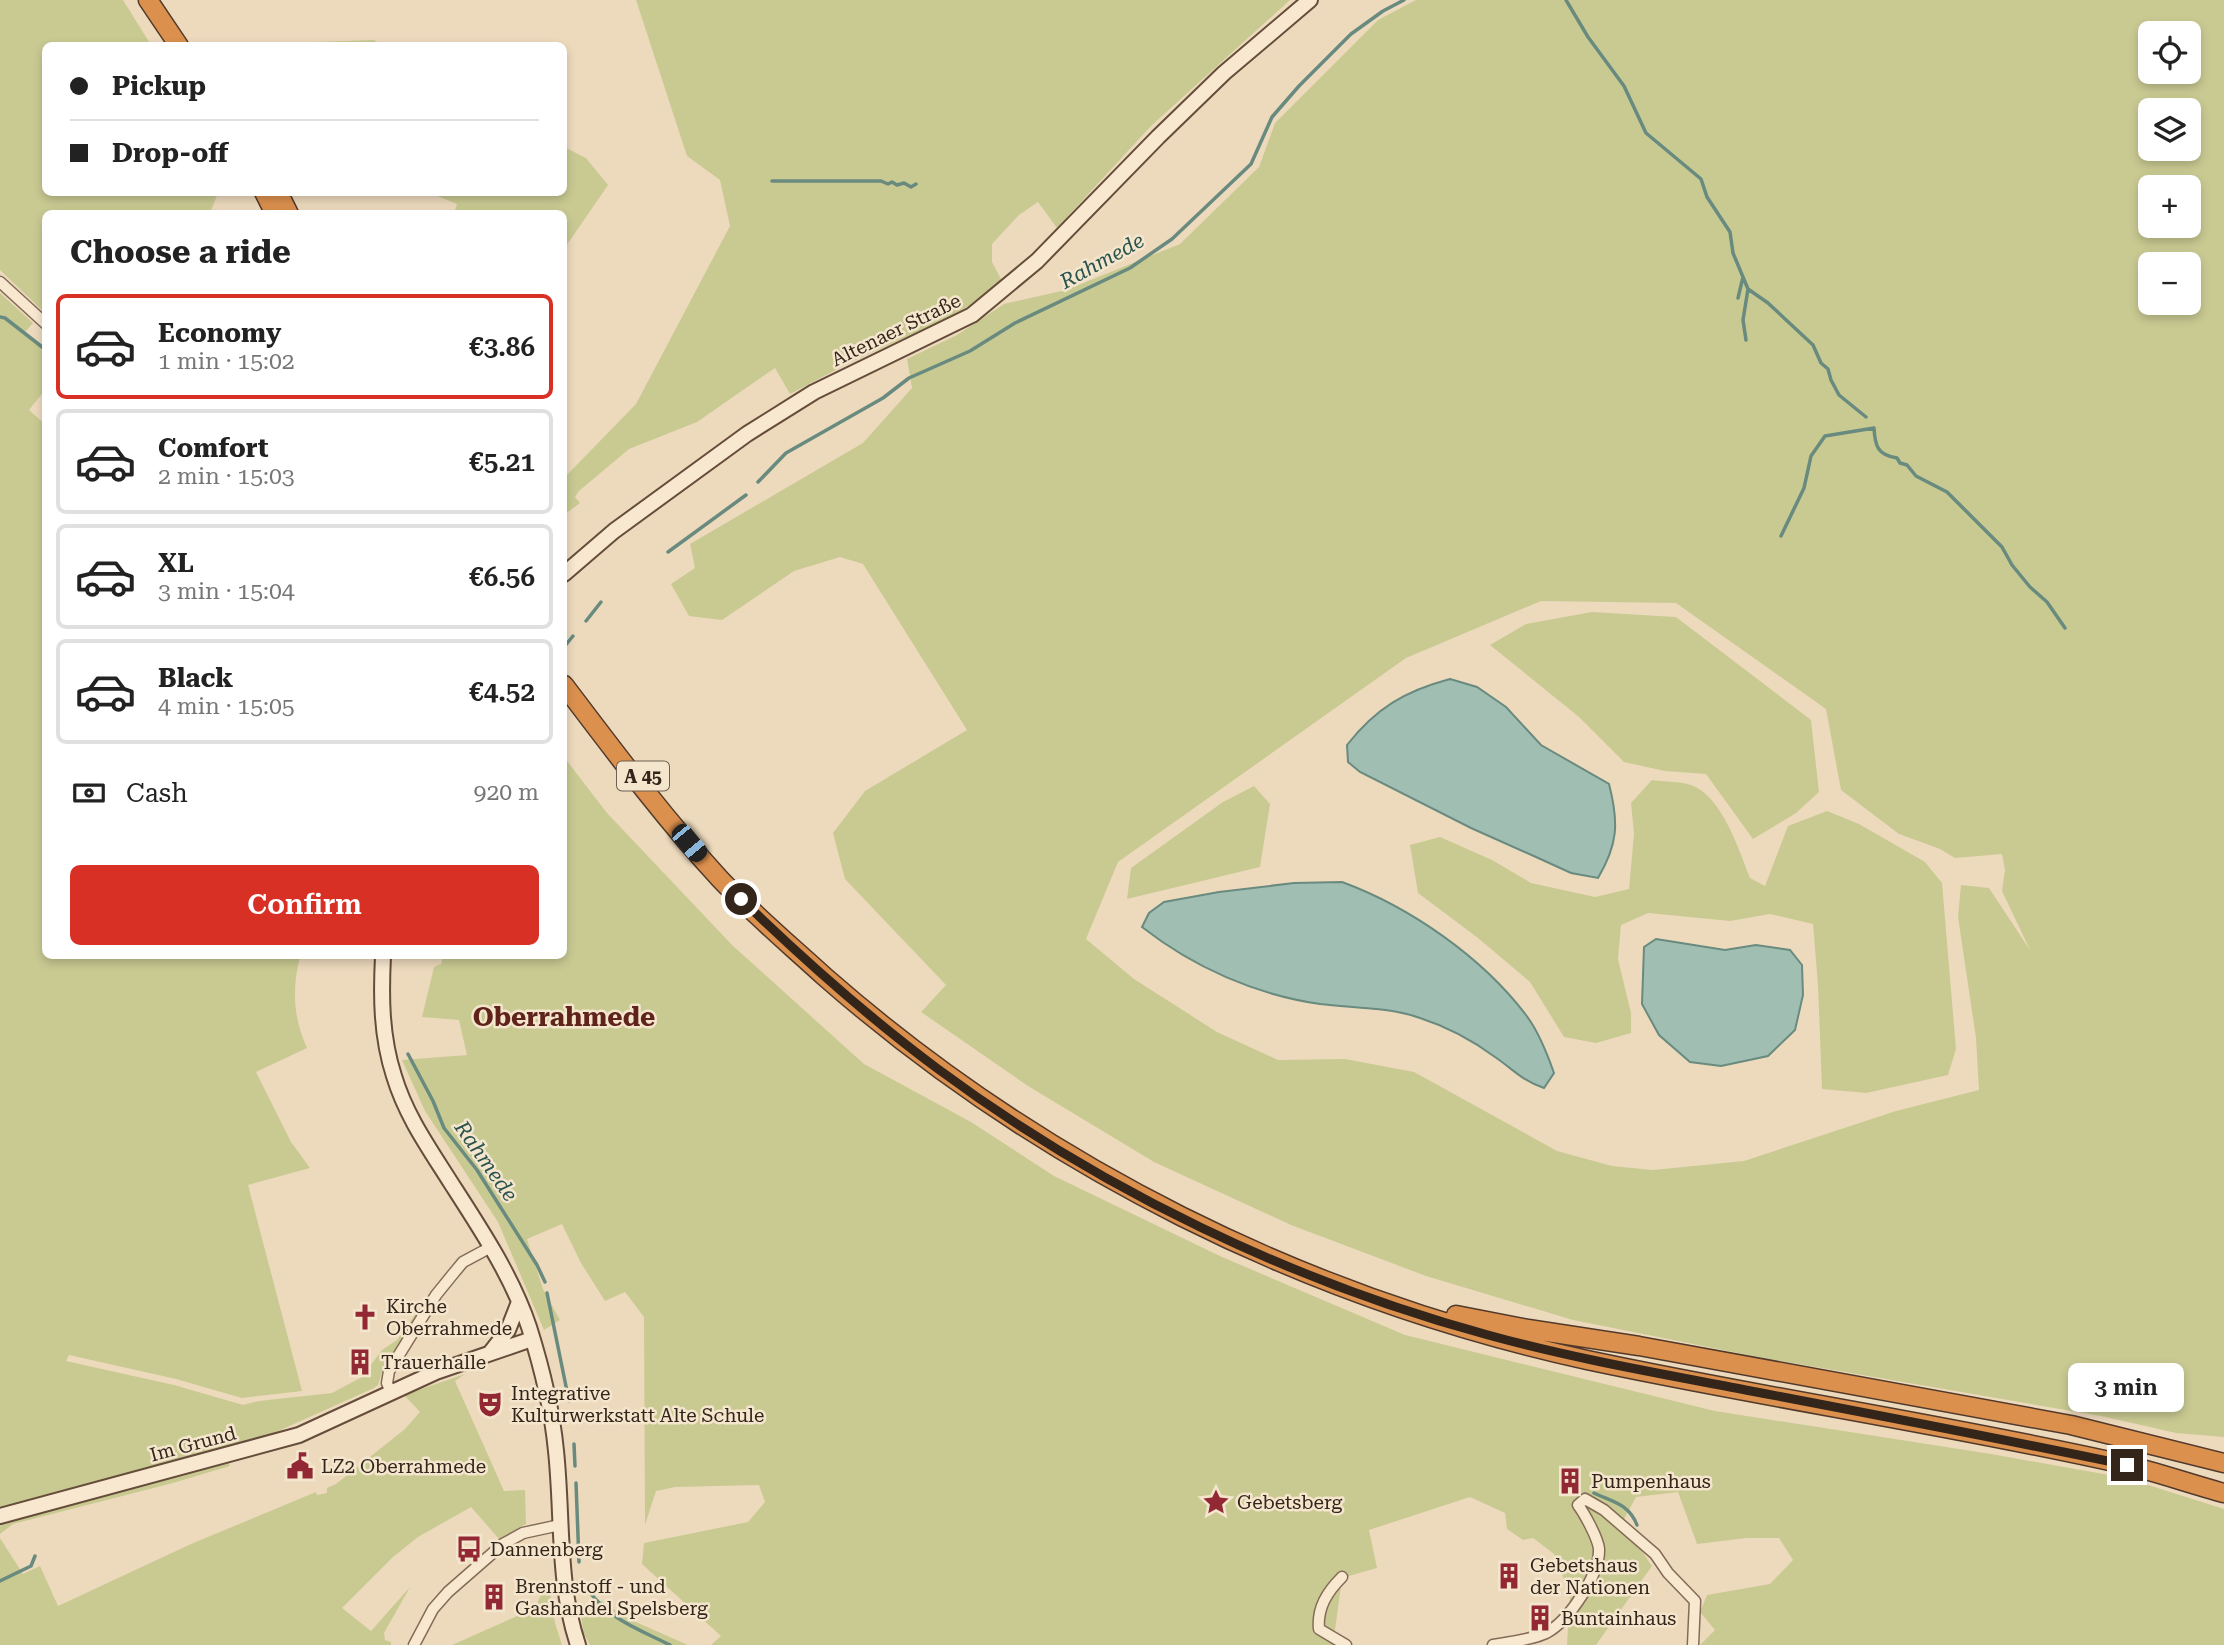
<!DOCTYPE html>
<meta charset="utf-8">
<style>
:root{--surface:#fff;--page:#f2f2f2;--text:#222;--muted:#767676;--line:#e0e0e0;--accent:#d93025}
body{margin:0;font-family:"Roboto Serif",serif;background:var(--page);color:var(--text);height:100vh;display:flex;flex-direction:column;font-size:26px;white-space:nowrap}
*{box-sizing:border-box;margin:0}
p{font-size:23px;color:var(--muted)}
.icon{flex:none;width:38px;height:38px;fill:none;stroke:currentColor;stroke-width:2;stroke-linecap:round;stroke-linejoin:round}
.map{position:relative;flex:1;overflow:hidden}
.drawer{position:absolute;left:42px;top:210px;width:525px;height:749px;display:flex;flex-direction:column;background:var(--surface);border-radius:10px;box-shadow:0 4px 10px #0003}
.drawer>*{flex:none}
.hud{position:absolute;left:42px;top:42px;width:525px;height:154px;border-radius:10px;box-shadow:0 4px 10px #0003;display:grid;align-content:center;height:154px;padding:0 28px;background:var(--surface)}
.fabs{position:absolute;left:2138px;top:21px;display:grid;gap:14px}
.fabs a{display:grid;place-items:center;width:63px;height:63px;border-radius:10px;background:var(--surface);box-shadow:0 4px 10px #0003;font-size:35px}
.end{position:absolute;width:32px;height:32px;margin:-16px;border:9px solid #34251b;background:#fff;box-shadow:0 0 0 4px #fff}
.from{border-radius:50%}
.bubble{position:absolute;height:49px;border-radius:10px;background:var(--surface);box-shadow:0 4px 10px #0003;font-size:23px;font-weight:600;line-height:49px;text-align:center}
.car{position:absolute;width:21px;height:42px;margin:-21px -10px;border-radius:9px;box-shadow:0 0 5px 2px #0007;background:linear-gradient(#222 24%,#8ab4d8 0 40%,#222 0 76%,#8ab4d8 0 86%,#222 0)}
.hud b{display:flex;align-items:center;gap:24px;height:66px;font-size:26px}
.hud b+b{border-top:2px solid var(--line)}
.hud i{width:18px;height:18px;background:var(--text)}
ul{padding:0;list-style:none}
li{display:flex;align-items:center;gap:21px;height:105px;margin:0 14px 10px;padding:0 14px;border:4px solid var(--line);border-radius:10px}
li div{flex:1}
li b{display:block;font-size:26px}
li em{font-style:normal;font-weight:600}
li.selected{border-color:var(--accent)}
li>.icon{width:63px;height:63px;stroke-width:1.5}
h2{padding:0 28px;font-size:32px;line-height:84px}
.pay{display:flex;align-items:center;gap:18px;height:77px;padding:0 28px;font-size:26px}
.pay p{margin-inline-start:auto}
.cta{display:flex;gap:14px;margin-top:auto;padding:14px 28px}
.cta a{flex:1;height:80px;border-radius:10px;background:var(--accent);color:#fff;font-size:28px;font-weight:600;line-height:80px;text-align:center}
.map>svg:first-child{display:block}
</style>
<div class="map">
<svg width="2224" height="1645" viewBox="0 0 2224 1645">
<rect width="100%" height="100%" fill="#eddabd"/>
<path fill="#c9ca92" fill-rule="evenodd" d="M 0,0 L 123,0 L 151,45 L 46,46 L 46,192 L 218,193 L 210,213 L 46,214 L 45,313 L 0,270 Z
M 636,0 L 1290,0 L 1151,126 L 1057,228 L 1038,202 L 1019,215 L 992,244 L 992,262 L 1002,281 C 963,316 914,333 866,355 C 840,367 815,381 790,394 L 775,368 L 697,422 L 629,449 L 579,491 L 575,497 L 580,503 L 564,515 L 564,478 L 636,404 L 730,226 L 720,180 L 687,156 Z
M 1416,0 L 2224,0 L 2224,1437 L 2176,1433 L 2101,1416 L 1763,1358 L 1573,1320 L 1426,1276 L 1291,1225 L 1154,1162 L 1028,1086 L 921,1012 L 946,985 L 845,879 L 833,833 L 865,791 L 967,730 L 863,564 L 840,557 L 794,571 L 722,620 L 689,616 L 671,584 L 695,568 L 690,544 L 863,443 L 912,388 L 907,359 L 957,335 L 1004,304 L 1066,290 L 1180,244 L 1259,167 L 1275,123 L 1378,20 ZM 2151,33 L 2189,33 L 2189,72 L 2151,72 ZM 2151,110 L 2189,110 L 2189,149 L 2151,149 ZM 2151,187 L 2189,187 L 2189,226 L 2151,226 ZM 2151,264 L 2189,264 L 2189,303 L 2151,303 ZM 1541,601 L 1676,603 L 1826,709 L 1841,790 L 1899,834 L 1940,849 L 1955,858 L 2002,854 L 2005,870 L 2002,891 L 2030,950 L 1989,888 L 1961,885 L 1958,917 L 1976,1038 L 1979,1090 L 1896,1111 L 1744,1161 L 1653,1170 L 1612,1166 L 1557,1151 L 1414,1072 L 1345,1059 L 1278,1060 L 1217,1032 L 1134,979 L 1086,939 L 1118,862 L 1406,658 Z
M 374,40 L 382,45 L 255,44 Z
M 564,147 L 586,158 L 608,185 L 564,249 L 564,214 L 454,213 L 457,204 L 430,193 L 564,192 Z
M 0,293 L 33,323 L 25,332 L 6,317 L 0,316 Z
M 0,319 L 4,319 L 45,351 L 45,390 L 29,410 L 46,425 L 46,956 L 300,956 C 292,989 293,1017 307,1048 L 256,1072 L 291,1142 L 310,1168 L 248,1185 L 302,1391 L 242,1398 L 176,1379 L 69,1355 L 66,1361 L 174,1385 L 243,1405 L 259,1401 L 332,1393 L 362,1377 L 382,1350 L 397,1340 L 429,1295 L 382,1372 L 378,1385 L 374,1388 L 274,1433 L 205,1454 L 0,1508 Z
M 1592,612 L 1676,617 L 1811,720 L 1819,792 L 1796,813 L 1753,839 L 1706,774 L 1665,771 L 1624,762 L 1579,717 L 1490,645 L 1526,624 Z
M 564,757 L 607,813 L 732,945 L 864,1064 L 971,1122 L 1054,1176 L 1222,1257 L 1405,1335 L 1715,1411 L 1991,1454 L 2126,1478 L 2224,1509 L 2224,1645 L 1700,1645 L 1715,1630 L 1700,1612 L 1707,1595 L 1770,1584 L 1793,1560 L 1779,1538 L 1747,1538 L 1697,1544 L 1678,1492 L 1636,1497 L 1622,1523 L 1652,1566 L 1596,1645 L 1567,1645 L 1570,1595 L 1554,1554 L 1533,1538 L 1523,1540 L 1507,1529 L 1505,1513 L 1470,1497 L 1369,1530 L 1377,1568 L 1342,1578 L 1333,1645 L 711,1645 L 721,1636 L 642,1564 L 644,1543 L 748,1522 L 765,1502 L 759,1485 L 675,1487 L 656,1491 L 645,1525 L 644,1317 L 625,1292 L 605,1301 L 581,1263 L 562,1224 L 527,1239 L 543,1289 L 560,1320 L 544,1330 L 498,1222 L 425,1111 L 402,1060 L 467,1055 L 459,1020 L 422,1017 L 434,967 L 441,964 L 443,956 L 564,956 Z
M 1652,780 C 1664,782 1679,781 1691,785 C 1722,796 1739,850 1750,878 L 1765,886 L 1788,826 L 1827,811 L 1859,824 L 1925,862 L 1942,883 L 1956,1049 L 1948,1075 L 1866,1093 L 1822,1089 L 1818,985 L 1813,924 L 1770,914 L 1730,921 L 1648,913 L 1621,925 L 1618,959 L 1631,1013 L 1631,1033 L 1596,1043 L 1564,1037 L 1530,982 L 1478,938 L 1418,893 L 1410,845 L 1440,837 L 1492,860 L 1531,883 L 1595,897 L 1629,889 L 1634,834 L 1631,803 Z
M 1254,786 L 1270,804 L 1260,867 L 1127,899 L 1131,868 L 1223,802 Z
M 465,1374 L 455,1381 L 504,1491 L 525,1490 L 526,1524 L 499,1539 L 471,1507 L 418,1537 L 393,1557 L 342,1608 L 371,1631 L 410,1587 L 384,1633 L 385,1640 L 391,1642 L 391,1645 L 0,1645 L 0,1538 L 23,1574 L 40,1566 L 58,1606 L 191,1544 L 316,1492 L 317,1495 L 327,1493 L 327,1488 L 336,1484 L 405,1429 L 420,1412 L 404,1395 Z
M 228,1462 L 230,1466 L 173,1483 L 13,1524 L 0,1534 L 0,1522 Z
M 549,1587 L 555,1623 L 562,1645 L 452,1645 L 535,1608 L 544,1588 Z
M 602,1601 L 629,1619 L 688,1645 L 590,1645 L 583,1632 L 580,1605 Z"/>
<path fill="#a1beb3" stroke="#698b7f" stroke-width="2" d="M 1450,679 L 1477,687 L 1506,707 L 1541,745 L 1609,784 C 1619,823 1618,844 1598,878 L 1571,873 L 1536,857 L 1471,828 L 1360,772 L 1348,762 L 1347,745 C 1376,708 1405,691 1450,679 Z
M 1342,882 C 1410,907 1482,957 1526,1015 C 1539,1032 1547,1053 1554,1073 L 1544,1088 C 1521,1080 1514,1070 1495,1057 C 1472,1040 1448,1027 1420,1018 C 1388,1007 1354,1008 1320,1004 C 1256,995 1193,967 1142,927 L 1149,913 L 1164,902 L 1219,892 L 1294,883 Z
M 1656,939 L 1725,950 L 1756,945 L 1790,950 L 1802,965 L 1803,995 L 1795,1030 L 1768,1056 L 1721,1066 L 1690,1062 L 1659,1035 L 1642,1004 L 1644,947 Z"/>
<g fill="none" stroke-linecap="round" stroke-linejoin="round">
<path stroke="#698b7f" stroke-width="3.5" d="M 1566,0 L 1588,37 L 1624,86 L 1646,133 L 1701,179 L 1707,197 L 1730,232 L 1733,253 L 1748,289 L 1768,303 L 1813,345 L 1821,363 L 1828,369 L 1831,380 L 1839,395 L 1866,417
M 772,181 L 881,181 L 888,184 L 892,182 L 897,185 L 904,183 L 911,187 L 916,184
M 1738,298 L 1743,277
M 0,317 L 5,318 L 46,350
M 1746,340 L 1743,320 L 1748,289
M 758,482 L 786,453 L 883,398 L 909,378 L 970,351 L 1015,323 L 1130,268 L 1172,239 L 1251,164 L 1272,117 L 1299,86 L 1351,34 L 1383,11 L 1404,0
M 1781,536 L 1804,488 L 1811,456 L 1825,436 L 1874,428 C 1875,447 1878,455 1897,458 L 1900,463 L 1907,465 L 1916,476 L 1947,492 L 2002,547 L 2012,565 L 2030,587 L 2047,602 L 2065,628
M 668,552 L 746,495
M 586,621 L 601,602
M 564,647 L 573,636
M 408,1054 L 433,1101 L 444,1128 L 477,1170 L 537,1265 L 545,1282
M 547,1293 L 569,1401
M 574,1444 L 575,1466
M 576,1483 L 579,1562
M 1594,1493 C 1613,1502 1629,1504 1637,1525
M 0,1581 L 31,1566 L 35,1556
M 588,1590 C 610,1620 638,1629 670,1645"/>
<g stroke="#846b57" stroke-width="13">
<path id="street" d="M 0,282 L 46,324
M 391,1393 L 387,1383 L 389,1371 L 436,1295 L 453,1274 L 463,1262 L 491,1247
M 1342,1577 C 1327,1592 1317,1608 1319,1629 L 1346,1645
M 414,1645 L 433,1609 L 448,1592 L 503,1544 L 523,1533 L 560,1525
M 1493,1645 C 1509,1642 1531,1640 1546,1633 C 1569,1621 1600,1574 1599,1549 C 1598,1538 1584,1513 1578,1505 L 1585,1499 L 1604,1510 L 1655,1554 L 1668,1573 L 1695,1601 L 1693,1645"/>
</g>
<g stroke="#664c3a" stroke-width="18">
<path id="secondary" d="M 564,574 L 614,531 L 747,434 L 814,392 L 972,315 L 1037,261 L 1158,137 L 1224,73 L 1310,0
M 383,956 C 381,996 381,1036 394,1076 C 406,1116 429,1148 451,1183 C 480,1228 512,1276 529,1327 C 542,1368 552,1409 556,1451 C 563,1517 557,1582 578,1645
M 490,1353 L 508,1330 L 519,1302
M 0,1516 L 299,1435 L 436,1372 L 532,1339"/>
</g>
<g stroke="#513a2b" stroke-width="21">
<path id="highway" d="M 148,0 L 179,46
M 264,192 L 275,214
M 278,192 L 289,214
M 564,685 C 614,751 664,818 720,879 C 753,914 790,945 825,977 C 1042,1167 1305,1298 1587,1360 C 1765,1398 1945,1424 2123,1464 C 2157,1472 2190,1484 2224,1493
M 1456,1315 L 1528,1329 L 1639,1346 L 2071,1425 L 2224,1463"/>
</g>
<use href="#street" stroke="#f8e8d0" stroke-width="10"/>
<use href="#secondary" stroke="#f8e8d0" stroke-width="14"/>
<use href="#highway" stroke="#dc904d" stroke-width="18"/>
</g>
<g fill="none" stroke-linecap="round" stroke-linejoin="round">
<path stroke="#34251b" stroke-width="9" d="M 741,899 C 803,959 868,1017 938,1069 C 1101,1190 1293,1282 1488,1335 C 1575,1359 1663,1374 1751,1391 C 1877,1415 2002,1439 2127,1465"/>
</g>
<defs>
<g id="church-bare" transform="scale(2.1)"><path d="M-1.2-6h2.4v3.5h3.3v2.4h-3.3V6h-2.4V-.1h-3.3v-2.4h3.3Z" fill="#922833" stroke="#f4e5cd" stroke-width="2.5" paint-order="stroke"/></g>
<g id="building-bare" transform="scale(2.1)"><path d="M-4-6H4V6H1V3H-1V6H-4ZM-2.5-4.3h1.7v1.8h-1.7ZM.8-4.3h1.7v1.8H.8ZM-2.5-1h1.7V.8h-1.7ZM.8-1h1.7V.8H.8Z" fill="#922833" stroke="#f4e5cd" stroke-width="2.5" paint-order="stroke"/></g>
<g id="theatre-bare" transform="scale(2.1)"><path d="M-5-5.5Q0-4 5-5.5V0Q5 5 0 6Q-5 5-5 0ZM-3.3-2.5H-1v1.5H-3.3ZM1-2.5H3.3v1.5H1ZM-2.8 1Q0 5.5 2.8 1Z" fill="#922833" stroke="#f4e5cd" stroke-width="2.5" paint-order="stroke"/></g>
<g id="civic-bare" transform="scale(2.1)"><path d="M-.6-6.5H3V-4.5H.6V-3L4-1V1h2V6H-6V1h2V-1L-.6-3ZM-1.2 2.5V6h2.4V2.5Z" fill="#922833" stroke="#f4e5cd" stroke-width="2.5" paint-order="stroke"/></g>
<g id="sight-bare" transform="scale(2.1)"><path d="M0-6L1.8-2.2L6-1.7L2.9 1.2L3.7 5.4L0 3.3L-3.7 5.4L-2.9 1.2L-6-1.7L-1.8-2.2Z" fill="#922833" stroke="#f4e5cd" stroke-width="2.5" paint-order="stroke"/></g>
<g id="bus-bare" transform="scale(2.1)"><path d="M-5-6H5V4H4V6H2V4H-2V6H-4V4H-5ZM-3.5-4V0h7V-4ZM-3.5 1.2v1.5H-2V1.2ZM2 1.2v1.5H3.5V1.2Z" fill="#922833" stroke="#f4e5cd" stroke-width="2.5" paint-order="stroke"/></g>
</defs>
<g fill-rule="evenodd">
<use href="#church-bare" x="365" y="1317"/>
<use href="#building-bare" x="360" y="1362"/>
<use href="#theatre-bare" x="490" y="1404"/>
<use href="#civic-bare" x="300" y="1466"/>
<use href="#building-bare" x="1570" y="1481"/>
<use href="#sight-bare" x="1216" y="1502"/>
<use href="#bus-bare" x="469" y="1549"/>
<use href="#building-bare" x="1509" y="1576"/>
<use href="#building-bare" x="494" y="1597"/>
<use href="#building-bare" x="1540" y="1618"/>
</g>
<g text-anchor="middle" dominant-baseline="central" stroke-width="5" stroke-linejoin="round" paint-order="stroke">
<rect fill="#f4e5cd" stroke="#6e5f50" stroke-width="2" x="617" y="761.5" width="52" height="29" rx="5"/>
<g font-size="18" font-weight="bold" fill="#34251b">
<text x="643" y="776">A 45</text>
</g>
<g font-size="19" fill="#34251b" stroke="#f4e5cd">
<text transform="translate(896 330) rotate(-26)">Altenaer Straße</text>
<text transform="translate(193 1444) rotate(-15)">Im Grund</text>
</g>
<g font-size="19" fill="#34251b" stroke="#f4e5cd" text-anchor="start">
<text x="386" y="1306">Kirche<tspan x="386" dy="22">Oberrahmede</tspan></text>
<text x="381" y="1362">Trauerhalle</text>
<text x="511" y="1393">Integrative<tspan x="511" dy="22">Kulturwerkstatt Alte Schule</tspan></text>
<text x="321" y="1466">LZ2 Oberrahmede</text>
<text x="1591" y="1481">Pumpenhaus</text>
<text x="1237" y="1502">Gebetsberg</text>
<text x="490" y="1549">Dannenberg</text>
<text x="1530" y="1565">Gebetshaus<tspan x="1530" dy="22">der Nationen</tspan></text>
<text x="515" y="1586">Brennstoff - und<tspan x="515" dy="22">Gashandel Spelsberg</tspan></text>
<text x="1561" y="1618">Buntainhaus</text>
</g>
<g font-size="21" font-style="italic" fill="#2b534d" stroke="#f4e5cd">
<text transform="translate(1102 261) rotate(-29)">Rahmede</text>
<text transform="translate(486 1161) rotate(55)">Rahmede</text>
</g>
<g font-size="26" font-weight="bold" fill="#5f231c" stroke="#f4e5cd">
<text x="564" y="1017">Oberrahmede</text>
</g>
</g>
</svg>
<div class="fabs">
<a><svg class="icon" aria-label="locate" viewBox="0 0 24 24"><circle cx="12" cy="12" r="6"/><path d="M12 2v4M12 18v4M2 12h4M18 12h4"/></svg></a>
<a><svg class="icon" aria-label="layers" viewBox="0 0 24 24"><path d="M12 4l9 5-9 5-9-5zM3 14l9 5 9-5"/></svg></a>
<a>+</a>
<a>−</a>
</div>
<i class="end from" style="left:741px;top:899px"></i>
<i class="end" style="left:2127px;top:1465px"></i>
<div class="bubble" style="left:2068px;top:1363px;width:116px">3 min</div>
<i class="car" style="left:689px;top:843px;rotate:140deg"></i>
<div class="hud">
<b><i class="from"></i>Pickup</b>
<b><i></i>Drop-off</b>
</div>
<section class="drawer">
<h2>Choose a ride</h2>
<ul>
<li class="selected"><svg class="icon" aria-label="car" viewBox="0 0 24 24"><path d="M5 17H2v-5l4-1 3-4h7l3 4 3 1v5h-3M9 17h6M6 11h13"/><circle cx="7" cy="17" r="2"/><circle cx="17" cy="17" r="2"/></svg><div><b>Economy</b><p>1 min · 15:02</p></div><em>€3.86</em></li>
<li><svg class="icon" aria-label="car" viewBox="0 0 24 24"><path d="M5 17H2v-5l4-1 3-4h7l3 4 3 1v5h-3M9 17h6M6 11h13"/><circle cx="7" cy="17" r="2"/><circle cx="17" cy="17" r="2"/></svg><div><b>Comfort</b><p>2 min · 15:03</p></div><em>€5.21</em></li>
<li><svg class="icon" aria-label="car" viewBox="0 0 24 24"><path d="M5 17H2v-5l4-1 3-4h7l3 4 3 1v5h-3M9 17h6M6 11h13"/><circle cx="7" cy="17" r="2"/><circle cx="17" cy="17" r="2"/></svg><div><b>XL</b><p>3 min · 15:04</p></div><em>€6.56</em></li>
<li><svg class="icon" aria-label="car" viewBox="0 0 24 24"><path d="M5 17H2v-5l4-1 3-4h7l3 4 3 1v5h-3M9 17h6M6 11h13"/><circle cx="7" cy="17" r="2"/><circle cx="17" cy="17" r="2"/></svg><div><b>Black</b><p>4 min · 15:05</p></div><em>€4.52</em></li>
</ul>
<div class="pay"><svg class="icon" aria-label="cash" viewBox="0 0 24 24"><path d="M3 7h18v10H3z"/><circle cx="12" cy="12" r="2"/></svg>Cash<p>920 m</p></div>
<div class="cta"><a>Confirm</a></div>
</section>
</div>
